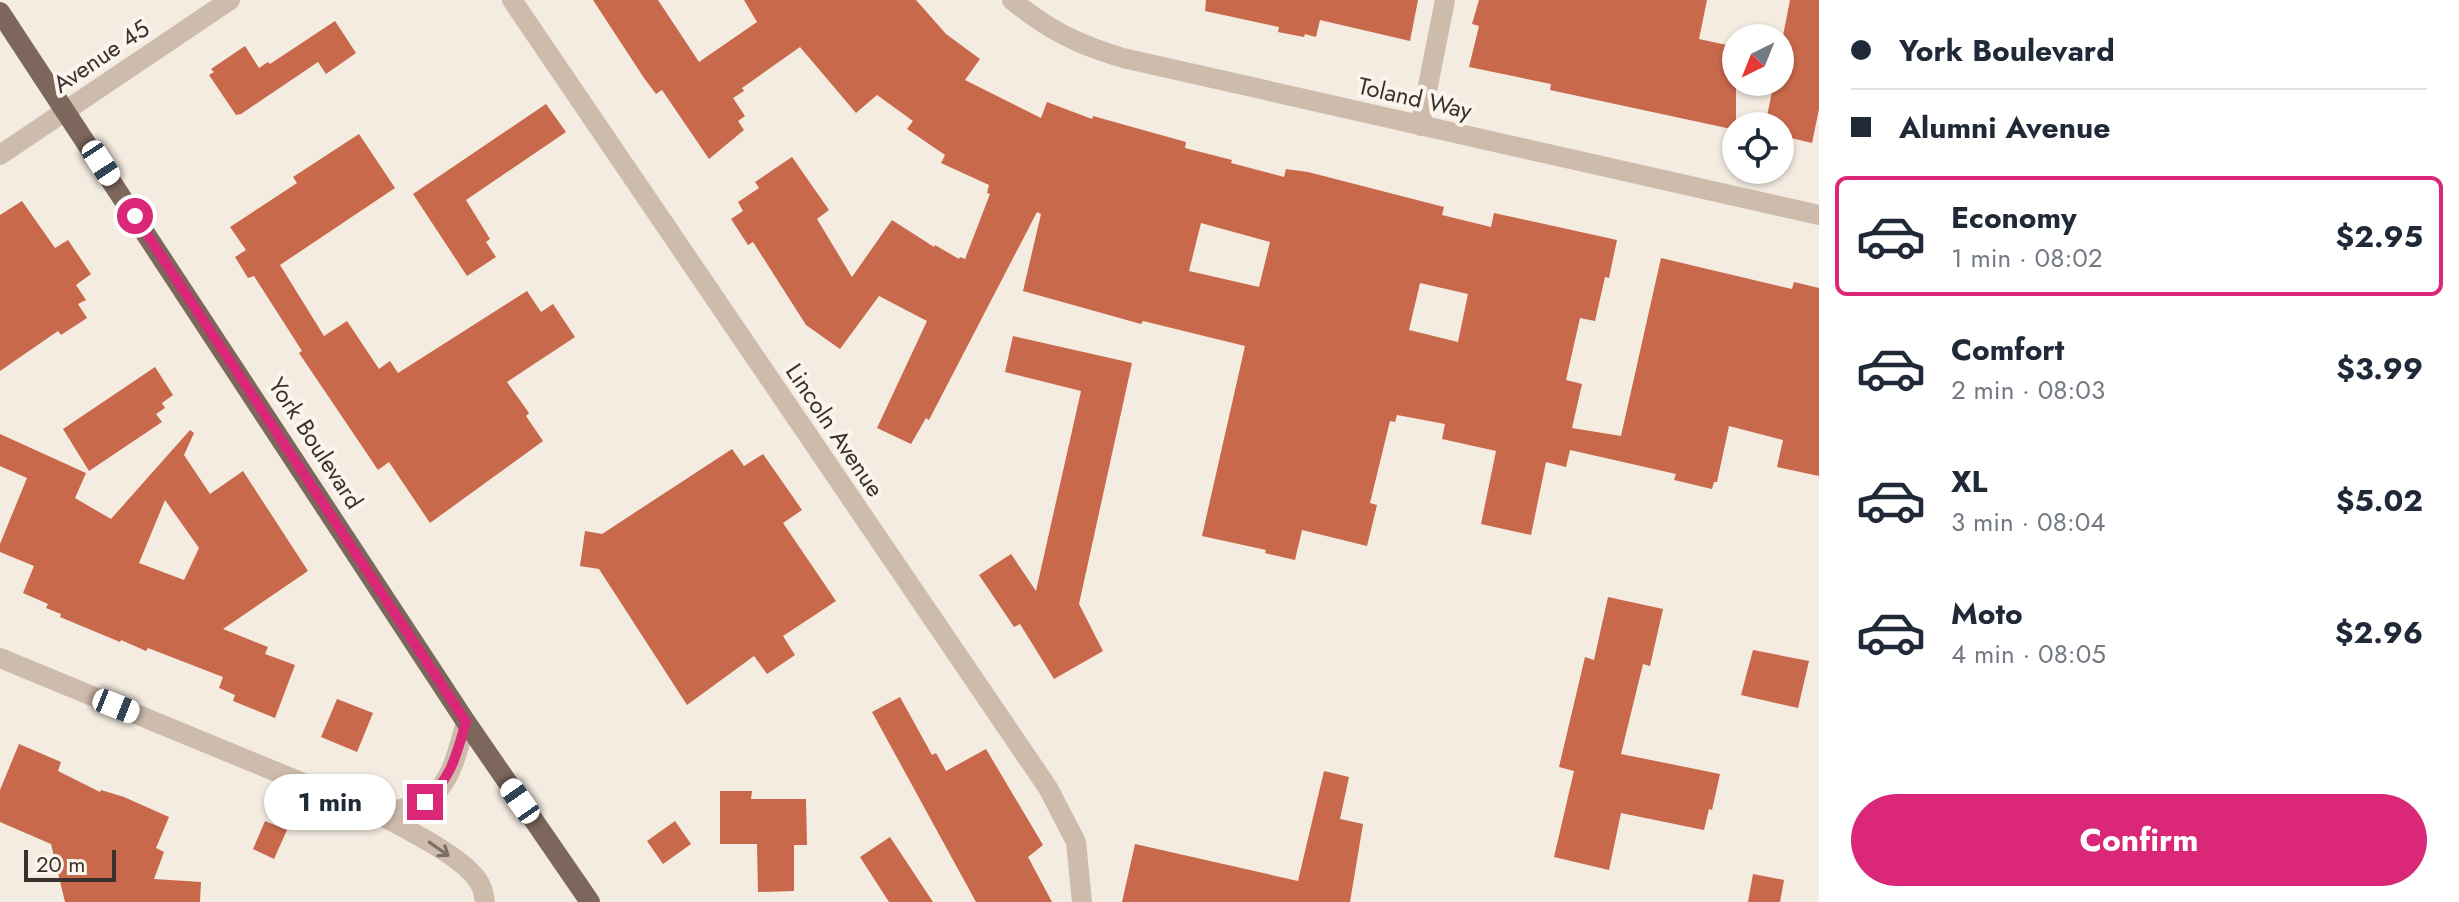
<!DOCTYPE html>
<meta charset="utf-8">
<style>
:root{--surface:#fff;--page:#f6f6f7;--text:#1f2937;--muted:#747a83;--line:#e0e1e3;--accent:#db2777}
body{margin:0;font-family:Jost,sans-serif;background:var(--page);color:var(--text);height:100vh;display:flex;flex-direction:column;font-size:30px;white-space:nowrap}
*{box-sizing:border-box;margin:0}
p{font-size:26px;color:var(--muted)}
.icon{flex:none;width:44px;height:44px;fill:none;stroke:currentColor;stroke-width:2;stroke-linecap:round;stroke-linejoin:round}
.map{position:relative;flex:1;overflow:hidden}
.panel{display:flex;flex-direction:column;background:var(--surface);width:640px}
.panel>*{flex:none}
.guide{display:grid;align-content:center;height:176px;padding:0 32px;background:var(--surface)}
.needle{width:52px;rotate:223deg}
.controls{position:absolute;left:1722px;top:24px;display:grid;gap:16px}
.controls a{display:grid;place-items:center;width:72px;height:72px;border-radius:50%;background:var(--surface);box-shadow:0 2px 6px #0004;font-size:40px}
.scale{position:absolute;left:24px;bottom:20px;width:92px;box-sizing:border-box;padding-left:8px;border:4px solid #3b302b;border-top:0;font-size:22px;line-height:28px;white-space:nowrap;color:#3b302b;-webkit-text-stroke:6px #fbf5ee;paint-order:stroke}
.end{position:absolute;width:36px;height:36px;margin:-18px;border:10px solid #db2777;background:#fff;box-shadow:0 0 0 4px #fff}
.from{border-radius:50%}
.bubble{position:absolute;height:56px;border-radius:28px;background:var(--surface);box-shadow:0 2px 6px #0004;font-size:26px;font-weight:700;line-height:56px;text-align:center}
.car{position:absolute;width:24px;height:48px;margin:-24px -12px;border-radius:10px;box-shadow:0 0 6px 2px #0007;background:linear-gradient(#fff 24%,#345 0 40%,#fff 0 76%,#345 0 86%,#fff 0)}
.guide b{display:flex;align-items:center;gap:28px;height:76px;font-size:30px}
.guide b+b{border-top:2px solid var(--line)}
.guide i{width:20px;height:20px;background:var(--text)}
ul{padding:0;list-style:none}
li{display:flex;align-items:center;gap:24px;height:120px;margin:0 16px 12px;padding:0 16px;border:4px solid transparent;border-radius:12px}
li div{flex:1}
li b{display:block;font-size:30px}
li em{font-style:normal;font-weight:700}
li.current{border-color:var(--accent)}
li>.icon{width:72px;height:72px;stroke-width:1.5}
.primary-button{display:flex;gap:16px;margin-top:auto;padding:16px 32px}
.primary-button a{flex:1;height:92px;border-radius:48px;background:var(--accent);color:#fff;font-size:32px;font-weight:700;line-height:92px;text-align:center}
main{display:flex;flex:1;min-height:0}
.map>svg:first-child{display:block}
</style>
<main>
<div class="map">
<svg width="1819" height="902" viewBox="0 0 1819 902">
<rect width="100%" height="100%" fill="#f4ebe1"/>
<path fill="#c8694b" fill-rule="evenodd" d="M 593,0 L 658,0 L 699,62 L 757,22 L 744,0 L 916,0 L 946,34 L 980,59 L 965,80 L 1041,118 L 1047,102 L 1092,119 L 1093,116 L 1186,142 L 1185,148 L 1232,160 L 1231,163 L 1284,177 L 1286,169 L 1308,172 L 1444,207 L 1442,215 L 1491,227 L 1494,213 L 1617,240 L 1609,278 L 1605,277 L 1595,321 L 1580,318 L 1566,380 L 1582,384 L 1572,428 L 1621,436 L 1661,258 L 1792,289 L 1794,282 L 1819,288 L 1819,476 L 1777,467 L 1783,440 L 1729,426 L 1717,482 L 1714,482 L 1712,489 L 1674,480 L 1676,474 L 1570,450 L 1566,467 L 1546,462 L 1531,535 L 1481,524 L 1496,451 L 1442,439 L 1445,424 L 1397,415 L 1395,422 L 1390,421 L 1370,503 L 1377,505 L 1367,546 L 1302,530 L 1295,560 L 1265,553 L 1266,550 L 1202,536 L 1245,346 L 1143,321 L 1141,324 L 1023,291 L 1041,214 L 1037,212 L 929,420 L 926,418 L 911,444 L 877,428 L 927,321 L 879,296 L 840,349 L 806,325 L 753,242 L 748,245 L 731,219 L 743,211 L 738,202 L 759,188 L 755,182 L 792,157 L 829,210 L 817,219 L 852,277 L 892,220 L 934,247 L 935,245 L 959,259 L 960,257 L 965,259 L 990,194 L 987,193 L 989,185 L 941,163 L 945,155 L 907,129 L 913,121 L 877,95 L 856,113 L 800,47 L 742,88 L 744,91 L 733,98 L 745,116 L 738,121 L 744,130 L 709,159 L 662,90 L 656,94 L 644,78 ZM 1201,223 L 1270,242 L 1259,287 L 1189,271 ZM 1420,283 L 1468,294 L 1458,342 L 1409,330 Z
M 1206,0 L 1418,0 L 1410,41 L 1320,20 L 1316,37 L 1305,34 L 1304,37 L 1278,32 L 1279,27 L 1205,11 Z
M 1479,0 L 1707,0 L 1699,39 L 1736,47 L 1736,130 L 1550,90 L 1551,84 L 1469,67 L 1479,26 L 1472,24 Z
M 1790,0 L 1819,0 L 1819,109 L 1812,143 L 1791,138 L 1790,143 L 1780,141 L 1780,126 L 1765,126 L 1774,82 L 1780,82 L 1780,51 Z
M 335,21 L 356,53 L 326,74 L 318,62 L 241,114 L 236,115 L 209,75 L 214,72 L 211,69 L 245,46 L 259,68 L 268,62 L 270,64 Z
M 546,104 L 566,132 L 466,200 L 490,239 L 486,242 L 496,257 L 467,276 L 413,194 Z
M 359,134 L 395,188 L 280,265 L 324,336 L 347,321 L 379,369 L 390,361 L 398,373 L 527,291 L 541,312 L 553,304 L 575,337 L 507,382 L 529,413 L 526,416 L 543,441 L 430,523 L 389,462 L 378,470 L 299,353 L 302,351 L 254,276 L 248,278 L 235,257 L 246,250 L 230,227 L 297,183 L 293,177 Z
M 22,201 L 55,248 L 68,240 L 91,274 L 76,285 L 86,300 L 78,304 L 87,318 L 61,335 L 58,331 L 0,371 L 0,215 Z
M 1013,336 L 1132,363 L 1079,604 L 1103,651 L 1054,679 L 1020,624 L 1014,627 L 979,575 L 1011,554 L 1036,591 L 1081,391 L 1005,372 Z
M 155,367 L 173,395 L 162,403 L 165,408 L 156,414 L 162,422 L 89,471 L 63,429 Z
M 190,430 L 194,433 L 184,455 L 210,494 L 243,471 L 308,571 L 223,629 L 268,647 L 265,654 L 295,665 L 275,718 L 233,701 L 235,695 L 219,688 L 223,677 L 148,648 L 146,651 L 121,640 L 120,642 L 60,617 L 61,614 L 46,608 L 48,604 L 23,593 L 34,566 L 0,552 L 0,544 L 27,478 L 0,466 L 0,434 L 86,473 L 75,498 L 111,519 ZM 165,500 L 199,548 L 184,580 L 139,563 Z
M 732,449 L 744,466 L 763,454 L 802,510 L 783,523 L 836,601 L 783,636 L 795,655 L 767,674 L 754,656 L 687,705 L 599,569 L 580,566 L 585,531 L 602,534 Z
M 1608,597 L 1663,609 L 1650,666 L 1643,664 L 1621,754 L 1720,774 L 1712,810 L 1709,809 L 1704,830 L 1621,813 L 1609,870 L 1554,857 L 1574,771 L 1559,767 L 1585,657 L 1594,660 Z
M 1753,650 L 1809,661 L 1798,708 L 1741,695 Z
M 900,697 L 932,755 L 936,753 L 946,771 L 986,749 L 1043,845 L 1028,857 L 1052,902 L 976,902 L 872,712 Z
M 337,699 L 373,713 L 357,752 L 321,737 Z
M 19,744 L 61,762 L 58,771 L 100,792 L 101,790 L 124,797 L 169,817 L 156,848 L 164,852 L 154,879 L 201,882 L 200,902 L 65,902 L 51,844 L 0,822 L 0,790 Z
M 1324,771 L 1349,777 L 1340,819 L 1363,824 L 1350,902 L 1122,902 L 1135,844 L 1298,881 Z
M 720,791 L 752,791 L 751,799 L 806,799 L 807,845 L 794,845 L 794,891 L 758,892 L 757,844 L 720,844 Z
M 265,821 L 287,830 L 274,859 L 253,849 Z
M 675,821 L 691,844 L 663,864 L 647,841 Z
M 890,837 L 933,902 L 889,902 L 860,857 Z
M 1753,874 L 1784,880 L 1780,902 L 1748,902 Z"/>
<g fill="none" stroke-linecap="round" stroke-linejoin="round">
<path stroke="#cdbbac" stroke-width="20" d="M 512,0 L 1048,788 L 1076,842 L 1082,902
M 1012,0 C 1048,30 1079,45 1123,58 L 1819,215
M 1420,126 L 1445,0
M 0,155 L 230,0
M 0,658 L 376,813 C 402,827 467,858 480,884 C 483,889 484,896 485,902
M 376,813 C 444,806 449,783 466,722"/>
<path stroke="#7d675c" stroke-width="20" d="M 0,12 L 466,722 L 590,902"/>
</g>
<defs><path id="oneway-shaft" d="M-6 0H5M1.5-3L5.5 0L1.5 3" fill="none" stroke-width="1.6" stroke-linecap="round" stroke-linejoin="round" transform="scale(2)"/></defs>
<use stroke="#7d6f65" href="#oneway-shaft" transform="translate(439 849) rotate(35)"/>
<g fill="none" stroke-linecap="round" stroke-linejoin="round">
<path stroke="#db2777" stroke-width="10" d="M 135,216 L 466,722 C 456,756 452,777 425,802"/>
</g>
<g text-anchor="middle" dominant-baseline="central" stroke-width="8" stroke-linejoin="round" paint-order="stroke">
<g font-size="24" fill="#3b302b" stroke="#fbf5ee">
<text transform="translate(101 56) rotate(-34)">Avenue 45</text>
<text transform="translate(1415 98) rotate(13)">Toland Way</text>
<text transform="translate(835 430) rotate(56)">Lincoln Avenue</text>
<text transform="translate(316 443) rotate(57)">York Boulevard</text>
</g>
</g>
</svg>
<div class="controls">
<a><svg class="needle" viewBox="-14 -14 28 28"><path d="M0-13l5 13h-10z" fill="#e53935"/><path d="M0 13l5-13h-10z" fill="#747a83"/></svg></a>
<a><svg class="icon" aria-label="locate" viewBox="0 0 24 24"><circle cx="12" cy="12" r="6"/><path d="M12 2v4M12 18v4M2 12h4M18 12h4"/></svg></a>
</div>
<div class="scale">20 m</div>
<i class="end from" style="left:135px;top:216px"></i>
<i class="end" style="left:425px;top:802px"></i>
<div class="bubble" style="left:264px;top:774px;width:132px">1 min</div>
<i class="car" style="left:101px;top:163px;rotate:147deg"></i>
<i class="car" style="left:116px;top:706px;rotate:112deg"></i>
<i class="car" style="left:520px;top:801px;rotate:325deg"></i>
</div>
<section class="panel">
<div class="guide">
<b><i class="from"></i>York Boulevard</b>
<b><i></i>Alumni Avenue</b>
</div>
<ul>
<li class="current"><svg class="icon" aria-label="car" viewBox="0 0 24 24"><path d="M5 17H2v-5l4-1 3-4h7l3 4 3 1v5h-3M9 17h6M6 11h13"/><circle cx="7" cy="17" r="2"/><circle cx="17" cy="17" r="2"/></svg><div><b>Economy</b><p>1 min · 08:02</p></div><em>$2.95</em></li>
<li><svg class="icon" aria-label="car" viewBox="0 0 24 24"><path d="M5 17H2v-5l4-1 3-4h7l3 4 3 1v5h-3M9 17h6M6 11h13"/><circle cx="7" cy="17" r="2"/><circle cx="17" cy="17" r="2"/></svg><div><b>Comfort</b><p>2 min · 08:03</p></div><em>$3.99</em></li>
<li><svg class="icon" aria-label="car" viewBox="0 0 24 24"><path d="M5 17H2v-5l4-1 3-4h7l3 4 3 1v5h-3M9 17h6M6 11h13"/><circle cx="7" cy="17" r="2"/><circle cx="17" cy="17" r="2"/></svg><div><b>XL</b><p>3 min · 08:04</p></div><em>$5.02</em></li>
<li><svg class="icon" aria-label="car" viewBox="0 0 24 24"><path d="M5 17H2v-5l4-1 3-4h7l3 4 3 1v5h-3M9 17h6M6 11h13"/><circle cx="7" cy="17" r="2"/><circle cx="17" cy="17" r="2"/></svg><div><b>Moto</b><p>4 min · 08:05</p></div><em>$2.96</em></li>
</ul>
<div class="primary-button"><a>Confirm</a></div>
</section>
</main>
